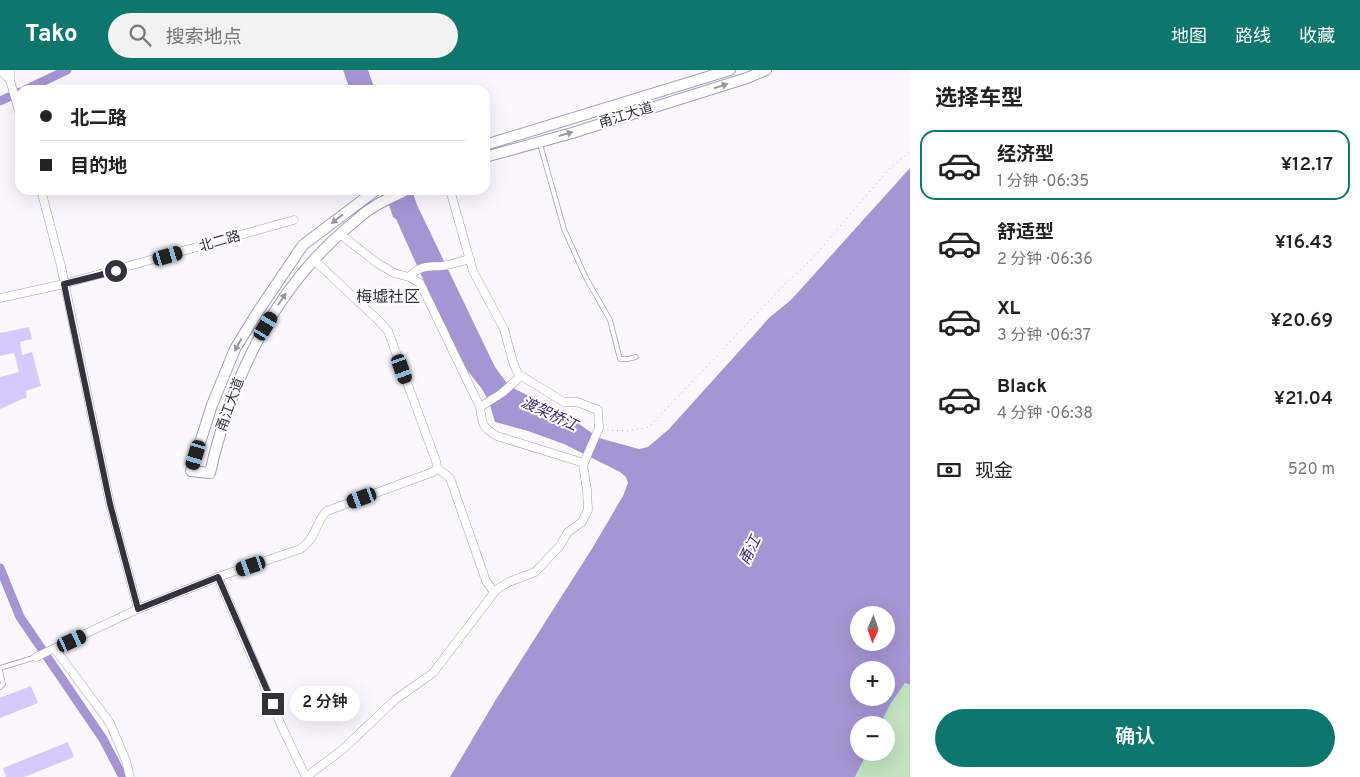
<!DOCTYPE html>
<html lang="zh">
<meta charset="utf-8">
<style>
:root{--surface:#fff;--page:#f2f2f2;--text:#222;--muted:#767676;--line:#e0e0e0;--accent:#0f766e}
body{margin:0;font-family:Overpass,"Noto Sans SC",sans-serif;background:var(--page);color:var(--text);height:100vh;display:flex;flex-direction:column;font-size:19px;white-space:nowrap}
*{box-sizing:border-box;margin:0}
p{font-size:16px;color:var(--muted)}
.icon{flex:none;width:28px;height:28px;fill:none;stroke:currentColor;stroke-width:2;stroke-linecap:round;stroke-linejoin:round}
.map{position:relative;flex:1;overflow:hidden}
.details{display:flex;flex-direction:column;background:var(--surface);width:450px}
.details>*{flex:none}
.banner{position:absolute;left:15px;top:15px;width:475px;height:110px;border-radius:15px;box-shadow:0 5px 20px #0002;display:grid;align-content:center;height:110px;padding:0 25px;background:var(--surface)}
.needle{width:32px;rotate:182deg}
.controls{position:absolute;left:850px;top:536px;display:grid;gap:10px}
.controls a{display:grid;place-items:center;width:45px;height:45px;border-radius:50%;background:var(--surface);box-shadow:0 5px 20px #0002;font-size:25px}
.end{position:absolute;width:22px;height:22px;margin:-11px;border:6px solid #34323d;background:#fff;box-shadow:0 0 0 2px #fff}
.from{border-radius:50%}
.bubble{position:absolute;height:35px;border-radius:18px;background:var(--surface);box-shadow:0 5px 20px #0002;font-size:16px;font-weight:600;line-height:35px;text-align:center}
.car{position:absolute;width:15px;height:30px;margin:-15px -8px;border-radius:6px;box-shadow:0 0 4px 1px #0007;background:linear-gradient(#222 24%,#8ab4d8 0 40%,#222 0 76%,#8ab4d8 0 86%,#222 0)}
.banner b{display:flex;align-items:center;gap:18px;height:48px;font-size:19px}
.banner b+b{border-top:1px solid var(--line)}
.banner i{width:12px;height:12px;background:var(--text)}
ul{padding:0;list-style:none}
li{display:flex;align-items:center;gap:15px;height:70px;margin:0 10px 8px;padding:0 15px;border:2px solid transparent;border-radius:15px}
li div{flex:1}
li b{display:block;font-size:19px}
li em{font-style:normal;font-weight:600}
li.selected{border-color:var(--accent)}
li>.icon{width:45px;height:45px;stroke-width:1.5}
h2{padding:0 25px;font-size:22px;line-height:60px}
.pay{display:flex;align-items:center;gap:12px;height:55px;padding:0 25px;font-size:19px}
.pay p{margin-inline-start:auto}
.button{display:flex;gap:10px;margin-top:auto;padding:10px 25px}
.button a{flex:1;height:58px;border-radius:30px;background:var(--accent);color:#fff;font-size:20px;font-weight:600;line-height:58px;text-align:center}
header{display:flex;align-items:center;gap:30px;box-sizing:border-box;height:70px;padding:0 25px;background:var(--accent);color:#fff}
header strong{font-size:24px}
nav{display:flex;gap:28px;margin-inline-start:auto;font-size:18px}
.search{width:350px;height:45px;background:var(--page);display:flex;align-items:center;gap:12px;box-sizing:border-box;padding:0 18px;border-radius:28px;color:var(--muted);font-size:19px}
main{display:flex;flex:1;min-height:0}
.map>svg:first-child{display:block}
</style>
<header>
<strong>Tako</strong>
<div class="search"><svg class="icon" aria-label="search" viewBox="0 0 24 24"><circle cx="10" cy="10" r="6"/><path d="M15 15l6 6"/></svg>搜索地点</div>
<nav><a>地图</a><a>路线</a><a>收藏</a></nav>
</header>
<main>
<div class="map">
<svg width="910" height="707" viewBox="0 0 910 707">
<rect width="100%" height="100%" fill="#faf8fe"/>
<path fill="#c1e4bf" d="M 905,613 L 910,615 L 910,707 L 855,707 L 867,683 L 886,682 L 886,655 L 880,655 L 891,633 Z"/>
<path fill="#a695d3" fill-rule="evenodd" d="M 343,0 L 368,0 L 375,20 L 350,20 Z
M 910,98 L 910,615 L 905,613 L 891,633 L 880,655 L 859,655 L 859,682 L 867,683 L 855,707 L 450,707 L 495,631 L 593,477 L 623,426 L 628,413 L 626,407 L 620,402 L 564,374 L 528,361 L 495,352 L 489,332 L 482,319 L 460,291 L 396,149 L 393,147 L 384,120 L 412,120 L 417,135 L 495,297 L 509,316 L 565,344 L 599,368 L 639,379 L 648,377 L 669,359 L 770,247 L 791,230 ZM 859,545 L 886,545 L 886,572 L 859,572 ZM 859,600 L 886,600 L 886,628 L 859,628 Z"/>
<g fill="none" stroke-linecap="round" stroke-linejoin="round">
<path stroke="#a695d3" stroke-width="9" d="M 25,20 L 67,0
M 0,31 L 20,22
M 0,498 L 20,547 L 103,669 L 123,707"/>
</g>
<path fill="#d6c9fc" d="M 29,257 L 32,269 L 20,272 L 22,285 L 32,282 L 41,316 L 26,321 L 27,327 L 0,339 L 0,307 L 19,302 L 14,283 L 0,286 L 0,263 Z
M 31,616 L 38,633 L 0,648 L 0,628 Z
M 68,672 L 74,687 L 24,707 L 6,707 L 3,698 Z"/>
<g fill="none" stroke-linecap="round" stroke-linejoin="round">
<g stroke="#a59eba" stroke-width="5.5">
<path id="lane" d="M 540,74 L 564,159 L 585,206 L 610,250 L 620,289 L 628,289 L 636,287
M 0,598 L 36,587
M 0,600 L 3,614 L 0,617"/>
</g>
<g stroke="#a59eba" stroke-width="9">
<path id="street" d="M 0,0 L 10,10
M 10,0 L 10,10 L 20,45
M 41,120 L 61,196 L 110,434 L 138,539 L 218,507 L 300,479 C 316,470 315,452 327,441 L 433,402 L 437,398 L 436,391 L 388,261 L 380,252 L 314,190
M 340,164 L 377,193 L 394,203 L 409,207 L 420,213 L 480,337 C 482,352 482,358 497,366 L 584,393
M 409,207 C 421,195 426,197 442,196 C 451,195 461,191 470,189
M 0,228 L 64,214 L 294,150
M 480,337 L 502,323 L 521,306
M 437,398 L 450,408 L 486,511 L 494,522
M 218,507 L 280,653 L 306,707
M 55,579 L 110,653 L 126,691 L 130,707
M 36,587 L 138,539
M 306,707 L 342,680 L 396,629 L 433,603 L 496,520 L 509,512 L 535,502 L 559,477 L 568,462 L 582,452 L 588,440 L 587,420 L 583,395 L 599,358 L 598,340 L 577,332 L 564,332 L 518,304 L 513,292 L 504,259 L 473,201 L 450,120"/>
</g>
<g stroke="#a59eba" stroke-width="12">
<path id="secondary" d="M 485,75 L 730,0
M 485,87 L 572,63 L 747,8 L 766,0
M 376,120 L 303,175 L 257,243 L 235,279 L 212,335 L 191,401 L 210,403 C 231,309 274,219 348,157 C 356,151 363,143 372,138 C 382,131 395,126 406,120"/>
</g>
<path stroke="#bab8c0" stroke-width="1" stroke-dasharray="1 4" stroke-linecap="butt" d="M 607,360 L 627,361 L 649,357 L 784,215 L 811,190 L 890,98 L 910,82"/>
<use href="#lane" stroke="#fff" stroke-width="4"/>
<use href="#street" stroke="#fff" stroke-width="8"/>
<use href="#secondary" stroke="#fff" stroke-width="10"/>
</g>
<defs><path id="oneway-solid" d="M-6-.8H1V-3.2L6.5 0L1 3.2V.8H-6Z" transform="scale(1.25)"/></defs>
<g fill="#9a989e">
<use href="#oneway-solid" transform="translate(721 16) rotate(-17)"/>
<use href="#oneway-solid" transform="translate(566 64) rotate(-16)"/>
<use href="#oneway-solid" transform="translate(337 149) rotate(142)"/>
<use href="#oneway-solid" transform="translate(282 229) rotate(-57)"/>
<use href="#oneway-solid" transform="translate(238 275) rotate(119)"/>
</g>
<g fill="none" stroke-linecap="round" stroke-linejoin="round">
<path stroke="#34323d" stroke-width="6" d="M 116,201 L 64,214 L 110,434 L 138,539 L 218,507 L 273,634"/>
</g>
<g text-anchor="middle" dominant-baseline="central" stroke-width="4" stroke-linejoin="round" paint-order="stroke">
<g font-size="14" fill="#34323d" stroke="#fff">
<text transform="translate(626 46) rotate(-17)">甬江大道</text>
<text transform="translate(220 172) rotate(-16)">北二路</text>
<text transform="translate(231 335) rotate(-70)">甬江大道</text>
</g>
<g font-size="15" font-style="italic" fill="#3a1f67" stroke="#fff">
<text transform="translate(549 345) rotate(25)">渡架桥江</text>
<text transform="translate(751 481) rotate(-64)">甬江</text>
</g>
<g font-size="16" fill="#34323d" stroke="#fff">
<text x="388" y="228">梅墟社区</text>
</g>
</g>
</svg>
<div class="controls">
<a><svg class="needle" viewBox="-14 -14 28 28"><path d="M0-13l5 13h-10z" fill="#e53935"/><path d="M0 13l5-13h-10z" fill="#767676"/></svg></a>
<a>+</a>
<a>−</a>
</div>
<i class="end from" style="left:116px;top:201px"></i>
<i class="end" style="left:273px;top:634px"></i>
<div class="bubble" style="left:290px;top:616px;width:70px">2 分钟</div>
<i class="car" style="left:168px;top:186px;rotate:74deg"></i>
<i class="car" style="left:266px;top:256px;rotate:31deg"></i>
<i class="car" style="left:402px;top:299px;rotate:160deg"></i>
<i class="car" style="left:196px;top:385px;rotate:197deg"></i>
<i class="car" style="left:362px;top:428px;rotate:250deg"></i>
<i class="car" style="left:251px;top:496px;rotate:251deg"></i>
<i class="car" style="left:72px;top:571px;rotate:65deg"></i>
<div class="banner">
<b><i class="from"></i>北二路</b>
<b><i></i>目的地</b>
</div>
</div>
<section class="details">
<h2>选择车型</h2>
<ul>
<li class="selected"><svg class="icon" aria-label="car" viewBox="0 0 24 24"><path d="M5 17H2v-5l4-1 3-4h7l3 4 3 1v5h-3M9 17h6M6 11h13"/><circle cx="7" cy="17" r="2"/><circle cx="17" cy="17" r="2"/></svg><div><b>经济型</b><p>1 分钟 · 06:35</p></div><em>¥12.17</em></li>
<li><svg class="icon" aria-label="car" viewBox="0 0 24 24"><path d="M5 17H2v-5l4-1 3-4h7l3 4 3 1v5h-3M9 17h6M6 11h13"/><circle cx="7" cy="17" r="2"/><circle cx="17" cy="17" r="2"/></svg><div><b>舒适型</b><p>2 分钟 · 06:36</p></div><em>¥16.43</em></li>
<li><svg class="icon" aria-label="car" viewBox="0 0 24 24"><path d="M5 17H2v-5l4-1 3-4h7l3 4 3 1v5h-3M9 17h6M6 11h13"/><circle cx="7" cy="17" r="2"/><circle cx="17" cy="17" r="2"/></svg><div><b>XL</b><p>3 分钟 · 06:37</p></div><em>¥20.69</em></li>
<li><svg class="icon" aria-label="car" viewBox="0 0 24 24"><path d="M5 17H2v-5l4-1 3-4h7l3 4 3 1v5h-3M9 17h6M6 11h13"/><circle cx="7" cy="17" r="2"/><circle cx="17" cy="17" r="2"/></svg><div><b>Black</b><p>4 分钟 · 06:38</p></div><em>¥21.04</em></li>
</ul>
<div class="pay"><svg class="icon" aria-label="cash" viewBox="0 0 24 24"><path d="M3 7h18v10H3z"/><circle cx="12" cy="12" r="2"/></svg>现金<p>520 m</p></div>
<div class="button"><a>确认</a></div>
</section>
</main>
